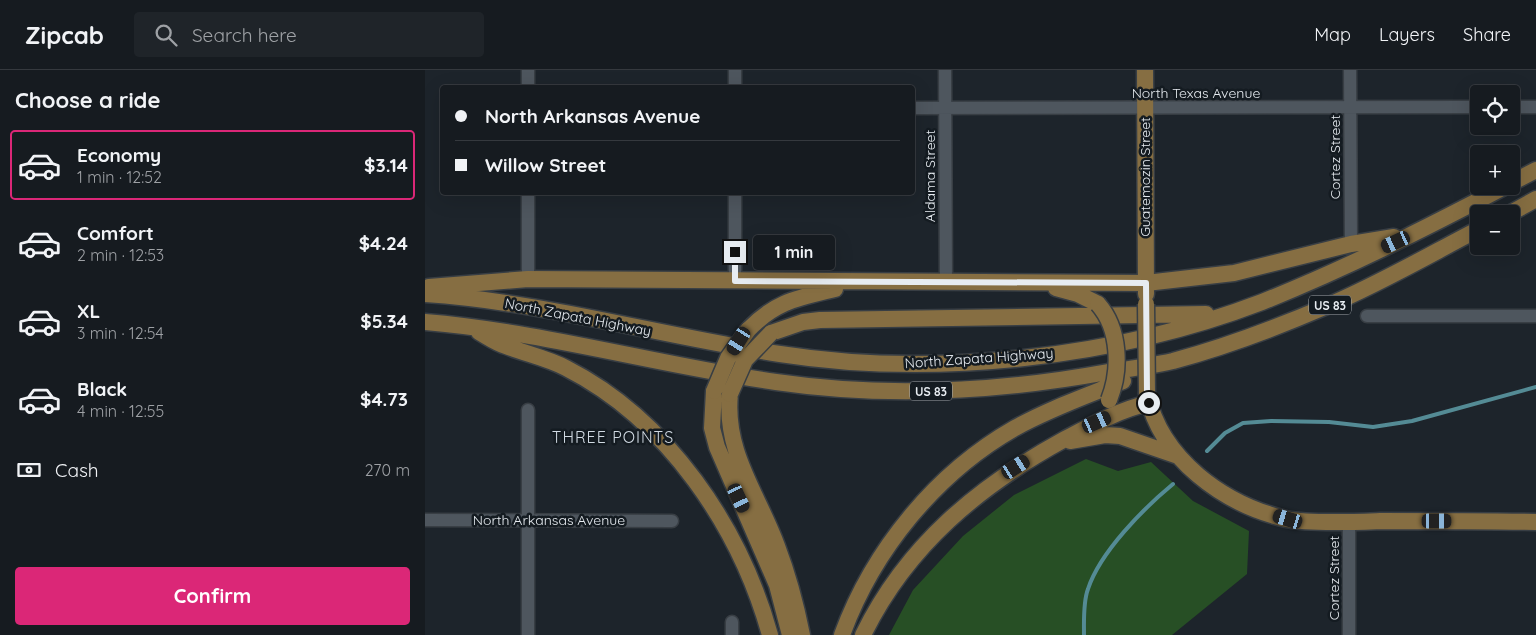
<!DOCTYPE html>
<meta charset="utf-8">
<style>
:root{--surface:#161b20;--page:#1f2429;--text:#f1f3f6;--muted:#9ea1a5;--line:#35393e;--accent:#db2777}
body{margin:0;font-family:Quicksand,sans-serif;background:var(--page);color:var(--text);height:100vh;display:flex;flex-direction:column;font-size:19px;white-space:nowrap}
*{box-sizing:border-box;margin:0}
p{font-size:16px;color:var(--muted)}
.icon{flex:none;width:28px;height:28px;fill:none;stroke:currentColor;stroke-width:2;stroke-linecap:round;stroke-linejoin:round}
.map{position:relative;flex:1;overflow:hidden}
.panel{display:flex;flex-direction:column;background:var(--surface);width:425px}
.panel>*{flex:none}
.banner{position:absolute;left:15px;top:15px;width:475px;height:110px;border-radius:5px;box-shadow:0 5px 20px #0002,0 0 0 1px var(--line);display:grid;align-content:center;height:110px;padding:0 15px;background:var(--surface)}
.tools{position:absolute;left:1045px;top:15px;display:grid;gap:10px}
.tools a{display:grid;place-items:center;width:50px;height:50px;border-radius:5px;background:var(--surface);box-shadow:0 5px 20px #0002,0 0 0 1px var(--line);font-size:25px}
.end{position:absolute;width:22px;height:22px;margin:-11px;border:6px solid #e7ecf1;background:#111;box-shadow:0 0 0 2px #111}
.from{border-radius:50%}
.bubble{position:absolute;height:35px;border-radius:5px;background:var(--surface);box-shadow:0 5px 20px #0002,0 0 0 1px var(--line);font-size:16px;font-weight:700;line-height:35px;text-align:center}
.car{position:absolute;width:15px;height:30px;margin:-15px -8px;border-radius:6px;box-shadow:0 0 4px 1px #0007;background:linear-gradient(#222 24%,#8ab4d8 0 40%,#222 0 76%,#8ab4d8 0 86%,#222 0)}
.banner b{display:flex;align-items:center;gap:18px;height:48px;font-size:19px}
.banner b+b{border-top:1px solid var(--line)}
.banner i{width:12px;height:12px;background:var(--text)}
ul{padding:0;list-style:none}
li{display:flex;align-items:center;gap:15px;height:70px;margin:0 10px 8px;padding:0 5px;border:2px solid transparent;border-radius:5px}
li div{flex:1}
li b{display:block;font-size:19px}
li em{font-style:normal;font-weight:700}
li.current{border-color:var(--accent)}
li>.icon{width:45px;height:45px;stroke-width:1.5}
h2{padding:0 15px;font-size:22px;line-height:60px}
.pay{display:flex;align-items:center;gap:12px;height:55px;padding:0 15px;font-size:19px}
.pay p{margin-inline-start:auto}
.button{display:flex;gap:10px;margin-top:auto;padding:10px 15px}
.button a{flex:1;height:58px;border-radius:5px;background:var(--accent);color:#fff;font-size:20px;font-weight:700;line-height:58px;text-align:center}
header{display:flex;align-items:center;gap:30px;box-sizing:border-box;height:70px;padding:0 25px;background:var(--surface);border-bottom:1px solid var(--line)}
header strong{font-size:24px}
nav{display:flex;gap:28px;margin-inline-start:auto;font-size:18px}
.search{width:350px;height:45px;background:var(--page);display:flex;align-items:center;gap:12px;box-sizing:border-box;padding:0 18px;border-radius:5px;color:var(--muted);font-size:19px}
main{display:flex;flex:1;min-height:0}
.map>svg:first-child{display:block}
</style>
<header>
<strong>Zipcab</strong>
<div class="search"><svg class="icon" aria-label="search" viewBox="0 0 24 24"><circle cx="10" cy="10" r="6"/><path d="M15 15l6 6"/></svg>Search here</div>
<nav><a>Map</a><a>Layers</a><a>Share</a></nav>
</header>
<main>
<section class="panel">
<h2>Choose a ride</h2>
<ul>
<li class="current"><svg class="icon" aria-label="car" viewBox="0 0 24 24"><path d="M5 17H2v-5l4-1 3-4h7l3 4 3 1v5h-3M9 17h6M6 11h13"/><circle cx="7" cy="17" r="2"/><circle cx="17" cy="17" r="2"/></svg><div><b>Economy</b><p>1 min · 12:52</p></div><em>$3.14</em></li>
<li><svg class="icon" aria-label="car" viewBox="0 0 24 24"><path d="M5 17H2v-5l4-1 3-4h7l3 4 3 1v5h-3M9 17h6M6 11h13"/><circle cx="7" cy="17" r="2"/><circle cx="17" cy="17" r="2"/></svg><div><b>Comfort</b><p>2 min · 12:53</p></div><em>$4.24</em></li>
<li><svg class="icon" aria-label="car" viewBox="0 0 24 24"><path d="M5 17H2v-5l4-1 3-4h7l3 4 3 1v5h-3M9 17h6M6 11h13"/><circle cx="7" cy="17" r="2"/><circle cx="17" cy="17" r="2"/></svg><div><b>XL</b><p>3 min · 12:54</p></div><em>$5.34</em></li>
<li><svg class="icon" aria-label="car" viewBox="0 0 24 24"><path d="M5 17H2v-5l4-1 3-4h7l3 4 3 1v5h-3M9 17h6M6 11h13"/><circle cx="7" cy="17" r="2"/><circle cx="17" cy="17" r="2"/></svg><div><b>Black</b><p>4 min · 12:55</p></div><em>$4.73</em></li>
</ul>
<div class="pay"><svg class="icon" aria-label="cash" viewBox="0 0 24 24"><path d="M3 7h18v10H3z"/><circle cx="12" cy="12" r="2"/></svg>Cash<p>270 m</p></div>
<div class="button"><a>Confirm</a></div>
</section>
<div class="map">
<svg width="1111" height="565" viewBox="0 0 1111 565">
<rect width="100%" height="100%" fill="#1d242b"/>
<path fill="#274f25" d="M 661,389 L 693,401 L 726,392 L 768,431 L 824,461 L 822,504 L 747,565 L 464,565 L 488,520 L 538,466 L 589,425 Z"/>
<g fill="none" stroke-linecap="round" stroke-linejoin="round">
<path stroke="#548b95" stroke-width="4" d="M 782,381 L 800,363 L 818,353 L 846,351 L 904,352 L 948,357 L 987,351 L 1111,317
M 659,565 C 659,551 658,532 663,519 C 675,482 719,438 748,414"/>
<g stroke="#383e44" stroke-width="15">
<path id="minor" d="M 310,0 L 310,18
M 520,0 L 521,213
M 925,0 L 926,174
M 103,18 L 103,0
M 1086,37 L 1111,37
M 488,38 L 1054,37
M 103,122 L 103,209
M 310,211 L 310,122
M 942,246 L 1111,246
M 103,340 L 103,565
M 0,450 L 247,451
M 924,452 L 924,565
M 307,552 L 307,565"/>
</g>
<g stroke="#383e44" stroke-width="19">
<path id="major" d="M 720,0 L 721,224
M 1086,113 L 1111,100
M 1084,144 L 1111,129
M 4,217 L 103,209 L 721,213 L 809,203 L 926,174 L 969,167
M 631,218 L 653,224 L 673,234
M 0,224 C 120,232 236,266 355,284 C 509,308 691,288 837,232 C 920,199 1001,158 1081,116
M 0,252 C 119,262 233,295 351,312 C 461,328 573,322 683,302 C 704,299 726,296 748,291 C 800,277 853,257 902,236 C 954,214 1004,185 1054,159
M 323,260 C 351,231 373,228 410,219
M 54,262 C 63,267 71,273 81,276 C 101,284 122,288 141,298 C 243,350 315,457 345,565
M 346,263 L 378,252 L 395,250 L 781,244
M 289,321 L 287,358 L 292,377 L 352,515 L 365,565
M 305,324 C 299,382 333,424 352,476 C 363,505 371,535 377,565
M 722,324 C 736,389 798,434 861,449 C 885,454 929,452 955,451 C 1007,451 1059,451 1111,452
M 645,371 L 680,365 L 695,366 L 753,386
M 417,565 C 448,480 511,403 590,358 C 624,339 661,326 698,311
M 438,565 C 482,475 554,416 640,369 C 667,355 694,340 724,333"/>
</g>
<use href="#minor" stroke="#4e565e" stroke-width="12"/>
<use href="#major" stroke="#866e42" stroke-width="16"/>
<g stroke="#383e44" stroke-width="19" stroke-linecap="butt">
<path id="major-bridge" d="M 673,234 C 695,259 696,300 684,330
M 721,234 L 722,324
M 289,321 L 303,288 L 323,260
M 305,324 L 320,290 L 346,263"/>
</g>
<use href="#major-bridge" stroke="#866e42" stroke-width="16"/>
</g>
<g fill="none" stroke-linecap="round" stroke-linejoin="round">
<path stroke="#e7ecf1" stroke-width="6" d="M 310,182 L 310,211 L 721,213 L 722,324 L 724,333"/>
</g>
<g text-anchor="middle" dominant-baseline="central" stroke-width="5" stroke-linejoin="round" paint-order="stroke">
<g fill="#141b21" stroke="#a8adb3" stroke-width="1">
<rect x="884" y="225.5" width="42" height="19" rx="4"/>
<rect x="485" y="311.5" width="42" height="19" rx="4"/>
</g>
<g font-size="12" font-weight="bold" fill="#e7ecf1">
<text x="905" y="235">US 83</text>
<text x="506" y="321">US 83</text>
</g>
<g font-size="14" fill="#e7ecf1" stroke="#141b21">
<text x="771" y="23">North Texas Avenue</text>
<text transform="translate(910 87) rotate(-90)">Cortez Street</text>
<text transform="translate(505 106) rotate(-90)">Aldama Street</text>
<text transform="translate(720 107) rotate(-90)">Guatemozin Street</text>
<text transform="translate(153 247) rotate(11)">North Zapata Highway</text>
<text transform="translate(554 288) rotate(-4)">North Zapata Highway</text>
<text x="124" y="450">North Arkansas Avenue</text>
<text transform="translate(909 508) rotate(-90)">Cortez Street</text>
</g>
<g font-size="16" letter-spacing="1" fill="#d1dae3" stroke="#141b21">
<text x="188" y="367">THREE POINTS</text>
</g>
</g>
</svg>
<div class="tools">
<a><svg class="icon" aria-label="locate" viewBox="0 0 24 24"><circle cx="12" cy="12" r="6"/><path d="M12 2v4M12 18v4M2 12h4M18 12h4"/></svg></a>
<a>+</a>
<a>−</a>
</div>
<i class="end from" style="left:724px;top:333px"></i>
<i class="end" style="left:310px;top:182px"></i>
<div class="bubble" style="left:328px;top:165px;width:82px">1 min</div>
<i class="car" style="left:971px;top:172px;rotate:245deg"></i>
<i class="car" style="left:314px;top:271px;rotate:212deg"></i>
<i class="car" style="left:672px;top:352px;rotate:66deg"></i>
<i class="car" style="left:591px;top:397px;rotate:58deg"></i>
<i class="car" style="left:314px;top:428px;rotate:155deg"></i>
<i class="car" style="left:863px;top:449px;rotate:287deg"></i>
<i class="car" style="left:1012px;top:451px;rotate:90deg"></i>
<div class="banner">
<b><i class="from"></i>North Arkansas Avenue</b>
<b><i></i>Willow Street</b>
</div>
</div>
</main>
